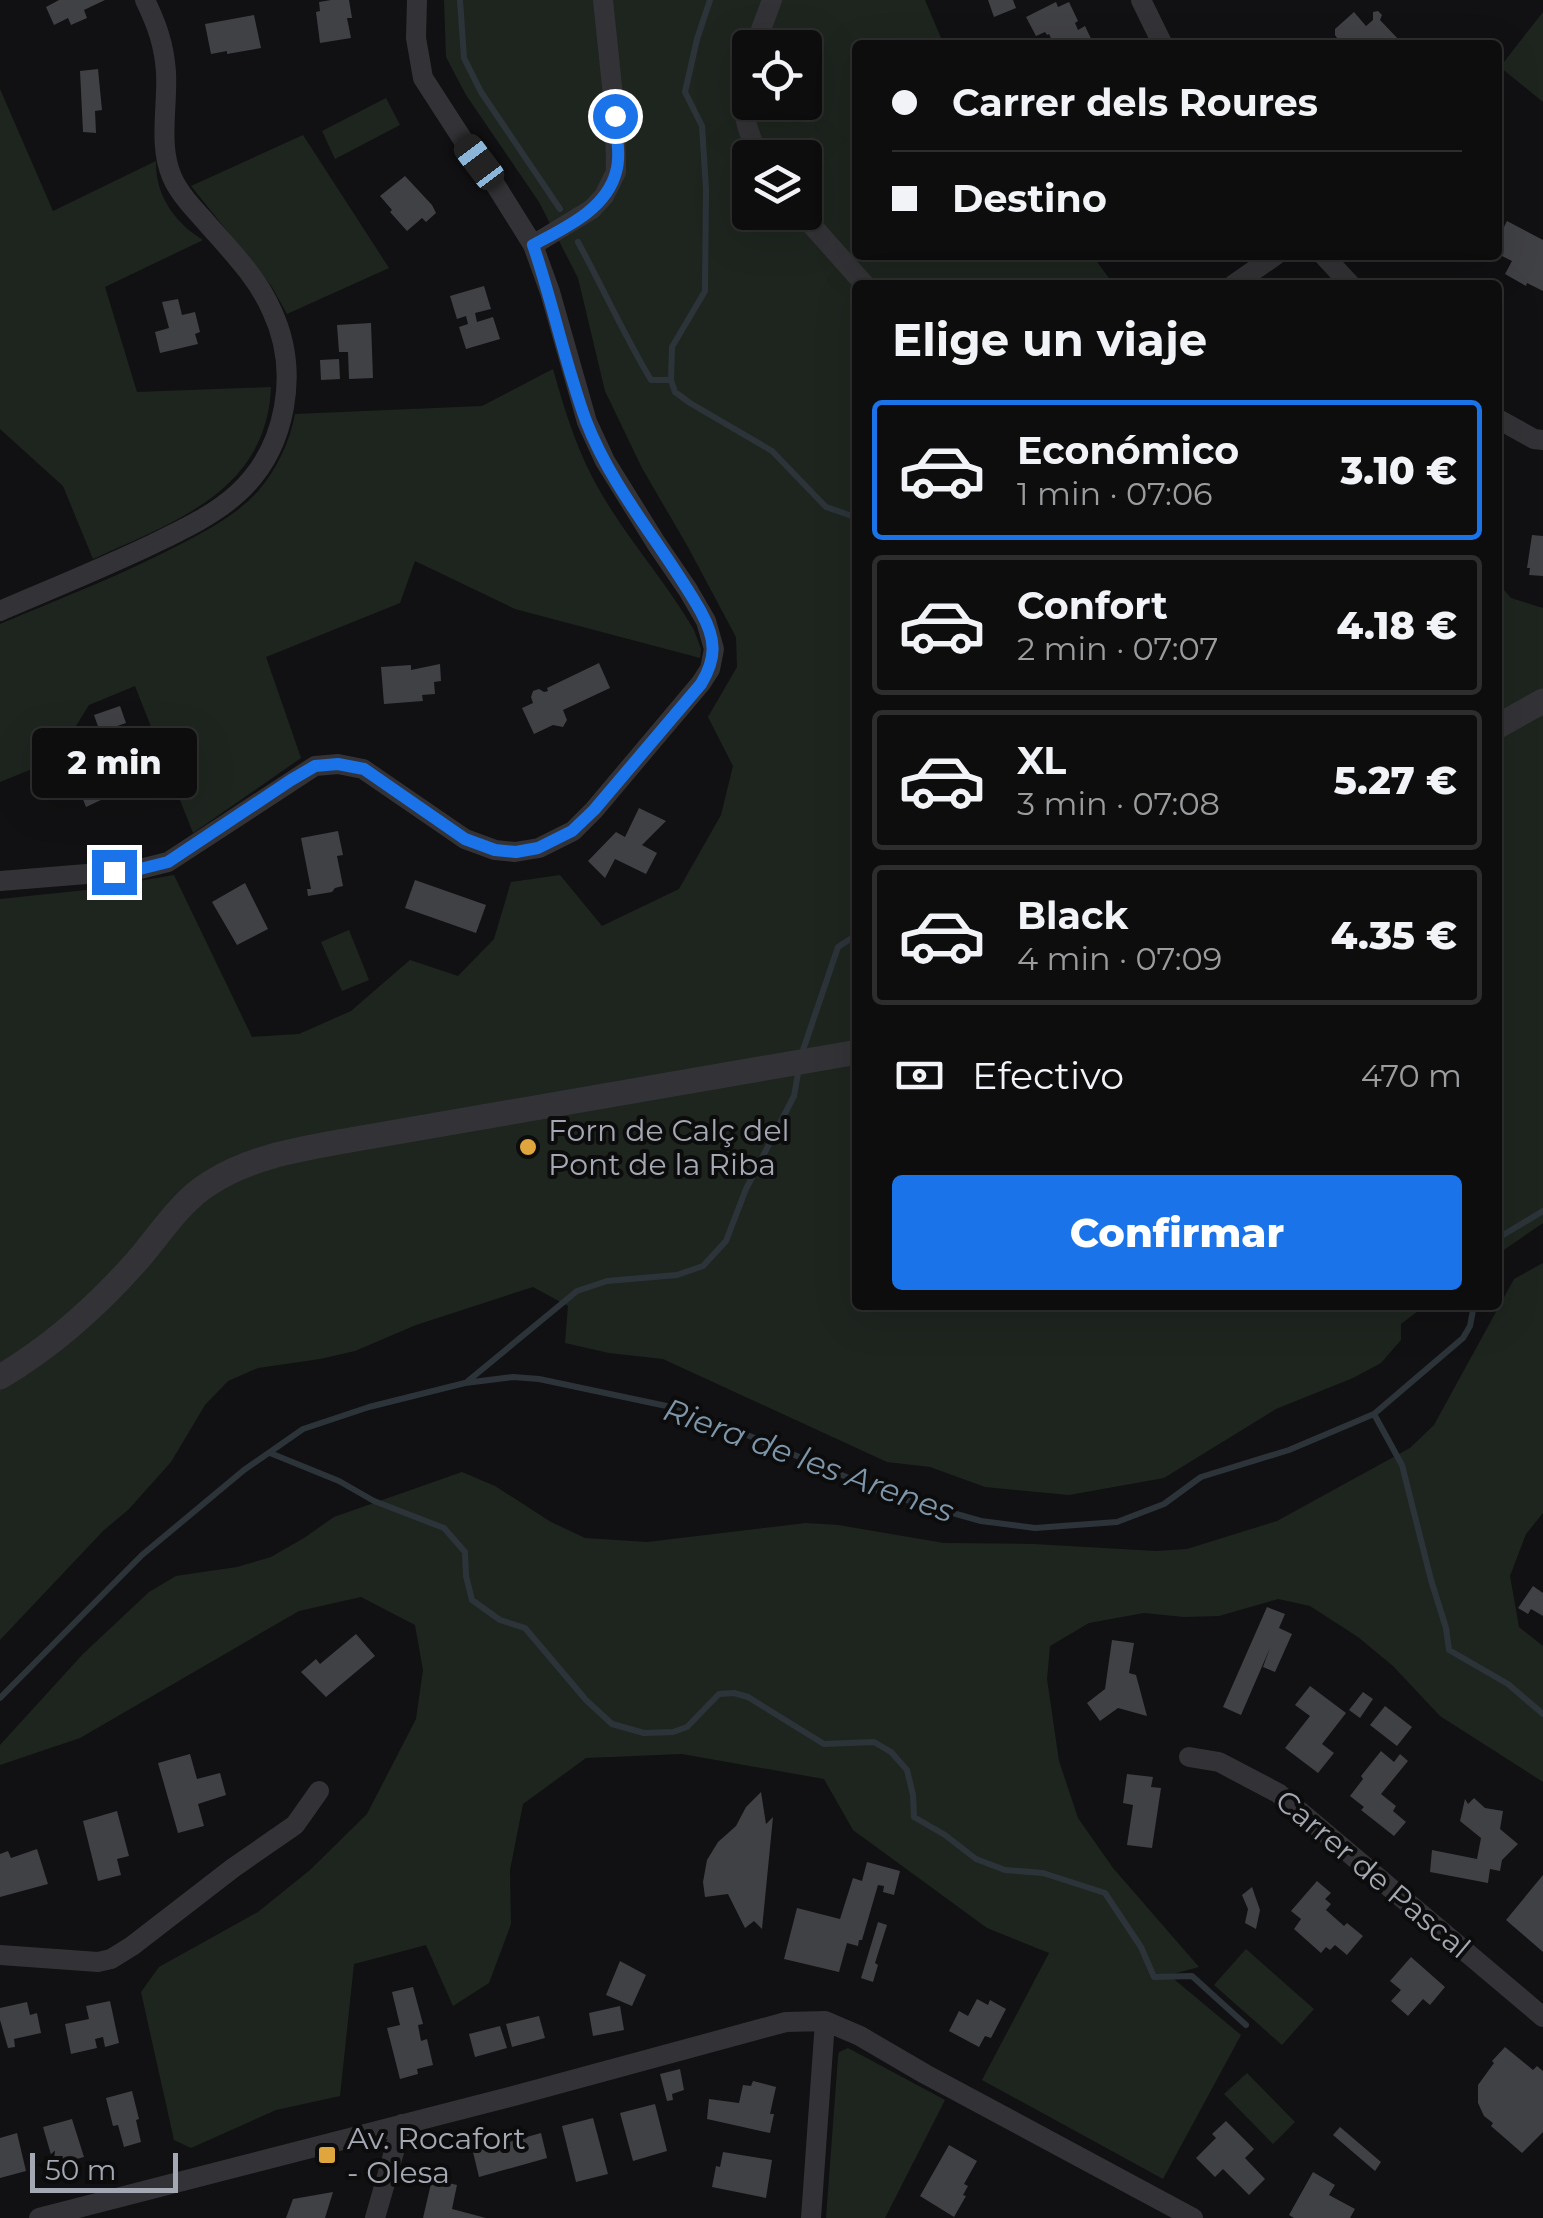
<!DOCTYPE html>
<html lang="es">
<meta charset="utf-8">
<style>
:root{--surface:#0d0d0e;--page:#161617;--text:#f1f3f6;--muted:#9a9c9e;--line:#2d2d2e;--accent:#1a73e8}
body{margin:0;font-family:Montserrat,sans-serif;background:var(--page);color:var(--text);height:100vh;display:flex;flex-direction:column;font-size:38px;white-space:nowrap}
*{box-sizing:border-box;margin:0}
p{font-size:32px;color:var(--muted)}
.icon{flex:none;width:55px;height:55px;fill:none;stroke:currentColor;stroke-width:2;stroke-linecap:round;stroke-linejoin:round}
.map{position:relative;flex:1;overflow:hidden}
.sheet{position:absolute;left:852px;top:280px;width:650px;height:1030px;display:flex;flex-direction:column;background:var(--surface);border-radius:10px;box-shadow:0 10px 40px #0002,0 0 0 2px var(--line)}
.sheet>*{flex:none}
.guide{position:absolute;left:852px;top:40px;width:650px;height:220px;border-radius:10px;box-shadow:0 10px 40px #0002,0 0 0 2px var(--line);display:grid;align-content:center;height:220px;padding:0 40px;background:var(--surface)}
.fabs{position:absolute;left:732px;top:30px;display:grid;gap:20px}
.fabs a{display:grid;place-items:center;width:90px;height:90px;border-radius:10px;background:var(--surface);box-shadow:0 10px 40px #0002,0 0 0 2px var(--line);font-size:50px}
.scale{position:absolute;left:30px;bottom:25px;width:148px;box-sizing:border-box;padding-left:10px;border:5px solid #a4a8b2;border-top:0;font-size:28px;line-height:35px;white-space:nowrap;color:#a4a8b2;-webkit-text-stroke:8px #0c0c0d;paint-order:stroke}
.end{position:absolute;width:45px;height:45px;margin:-22px;border:12px solid #1a73e8;background:#fff;box-shadow:0 0 0 5px #fff}
.from{border-radius:50%}
.bubble{position:absolute;height:70px;border-radius:10px;background:var(--surface);box-shadow:0 10px 40px #0002,0 0 0 2px var(--line);font-size:32px;font-weight:800;line-height:70px;text-align:center}
.car{position:absolute;width:30px;height:60px;margin:-30px -15px;border-radius:12px;box-shadow:0 0 8px 2px #0007;background:linear-gradient(#222 24%,#8ab4d8 0 40%,#222 0 76%,#8ab4d8 0 86%,#222 0)}
.guide b{display:flex;align-items:center;gap:35px;height:95px;font-size:38px}
.guide b+b{border-top:2px solid var(--line)}
.guide i{width:25px;height:25px;background:var(--text)}
ul{padding:0;list-style:none}
li{display:flex;align-items:center;gap:30px;height:140px;margin:0 20px 15px;padding:0 20px;border:5px solid var(--line);border-radius:10px}
li div{flex:1}
li b{display:block;font-size:38px}
li em{font-style:normal;font-weight:800}
li.active{border-color:var(--accent)}
li>.icon{width:90px;height:90px;stroke-width:1.5}
h2{padding:0 40px;font-size:45px;line-height:120px}
.pay{display:flex;align-items:center;gap:25px;height:110px;padding:0 40px;font-size:38px}
.pay p{margin-inline-start:auto}
.button{display:flex;gap:20px;margin-top:auto;padding:20px 40px}
.button a{flex:1;height:115px;border-radius:10px;background:var(--accent);color:#fff;font-size:40px;font-weight:800;line-height:115px;text-align:center}
.map>svg:first-child{display:block}
</style>
<div class="map">
<svg width="1543" height="2218" viewBox="0 0 1543 2218">
<rect width="100%" height="100%" fill="#111113"/>
<path fill="#1e251f" fill-rule="evenodd" d="M 444,0 L 925,0 L 944,45 L 858,45 L 858,255 L 1092,255 L 1114,285 L 858,285 L 858,1305 L 1426,1305 L 1401,1324 L 1401,1340 L 1381,1363 L 1353,1378 L 1276,1409 L 1164,1478 L 1069,1495 L 985,1487 L 930,1467 L 887,1462 L 663,1359 L 609,1353 L 565,1343 L 568,1306 L 533,1287 L 416,1325 L 355,1351 L 320,1359 L 258,1368 L 228,1381 L 205,1405 L 171,1462 L 129,1509 L 103,1531 L 0,1640 L 0,899 L 86,890 L 174,875 L 252,1037 L 299,1034 L 351,1011 L 410,960 L 458,976 L 494,939 L 511,882 L 560,875 L 602,926 L 679,889 L 721,815 L 733,766 L 708,717 L 737,667 L 736,637 L 688,547 L 642,468 L 605,391 L 578,278 L 539,202 L 466,95 L 446,57 ZM 750,48 L 805,48 L 805,102 L 750,102 ZM 750,158 L 805,158 L 805,212 L 750,212 Z
M 1543,12 L 1543,102 L 1500,67 Z
M 0,89 L 53,211 L 156,161 C 155,195 175,223 203,240 L 105,287 L 137,392 L 271,387 C 267,491 174,522 93,559 L 63,486 L 0,429 Z
M 386,98 L 400,125 L 335,159 L 322,131 Z
M 303,135 L 389,268 L 287,314 L 272,287 L 191,186 Z
M 553,369 C 565,412 578,454 601,493 C 629,541 666,582 694,630 L 701,649 L 700,658 L 515,609 L 415,561 L 400,603 L 266,657 L 301,758 L 193,833 L 135,686 L 89,705 L 76,726 L 69,754 L 0,782 L 0,624 C 62,598 124,574 183,543 C 211,528 238,514 259,490 C 277,469 290,441 295,414 L 482,406 Z
M 1498,583 L 1511,598 L 1543,608 L 1543,1223 L 1498,1254 Z
M 349,930 L 369,980 L 342,991 L 321,942 Z
M 1543,1263 L 1543,1513 L 1526,1534 L 1510,1576 L 1519,1627 L 1543,1646 L 1543,1782 L 1440,1716 L 1393,1666 L 1358,1637 L 1310,1606 L 1278,1599 L 1219,1616 L 1184,1617 L 1144,1613 L 1089,1623 L 1050,1646 L 1047,1679 L 1059,1761 L 1078,1818 L 1113,1868 L 1199,1967 L 1169,1975 L 1241,2035 L 1163,2179 L 982,2080 L 1049,1953 L 987,1928 L 853,1830 L 824,1779 L 682,1754 L 586,1758 L 523,1804 L 510,1870 L 511,1924 L 489,1983 L 453,2006 L 426,1945 L 354,1964 L 340,2096 L 276,2110 L 191,2148 L 174,2140 L 141,1992 L 159,1967 L 258,1912 L 310,1870 L 367,1814 L 416,1719 L 423,1670 L 415,1625 L 361,1597 L 299,1611 L 80,1738 L 0,1765 L 0,1745 L 83,1654 L 149,1592 L 176,1576 L 237,1567 L 271,1557 L 304,1538 L 334,1517 L 462,1472 L 495,1486 L 551,1522 L 585,1538 L 647,1542 L 806,1523 L 838,1525 L 944,1543 L 1033,1544 L 1156,1551 L 1187,1549 L 1277,1521 L 1410,1448 L 1434,1425 L 1514,1279 Z
M 1246,1949 L 1314,2009 L 1282,2045 L 1214,1985 Z
M 848,2048 L 945,2100 L 885,2218 L 826,2218 L 838,2057 L 839,2052 Z
M 1247,2073 L 1295,2122 L 1273,2144 L 1224,2094 Z"/>
<g fill="none" stroke-linecap="round" stroke-linejoin="round">
<path stroke="#2c343a" stroke-width="6" d="M 460,0 L 464,58 L 481,92 L 560,209
M 710,0 L 697,39 L 685,92 L 702,126 L 706,189 L 705,291 L 672,347 L 671,380 L 675,392 L 690,403 L 772,451 L 826,507 L 858,518
M 578,242 C 603,288 624,335 651,380 L 671,380
M 801,1056 L 838,947 L 858,934
M 1498,1238 L 1543,1211
M 468,1381 L 577,1291 L 607,1281 L 677,1275 L 703,1266 L 726,1241 L 746,1189 L 794,1096 L 799,1068
M 1374,1414 L 1402,1465 L 1431,1580 L 1446,1628 L 1449,1650 L 1508,1684 L 1543,1714
M 270,1453 L 339,1481 L 374,1501 L 444,1528 L 465,1552 L 466,1576 L 472,1600 L 500,1620 L 525,1628 L 586,1700 L 612,1724 L 644,1733 L 673,1732 L 687,1727 L 719,1694 L 734,1693 L 748,1697 L 824,1744 L 874,1742 L 891,1752 L 907,1770 L 913,1795 L 914,1817 L 945,1835 L 976,1859 L 1005,1870 L 1043,1873 L 1105,1893 L 1141,1947 L 1154,1977 L 1192,1976 L 1246,2025
M 0,1698 L 142,1555 L 244,1470 L 303,1429 L 369,1407 L 465,1383 L 513,1377 L 539,1379 L 676,1408 L 752,1437 L 889,1495 L 981,1521 L 1035,1528 L 1117,1522 L 1164,1504 L 1201,1477 L 1289,1450 L 1374,1414 L 1463,1338 L 1470,1326 L 1474,1305"/>
</g>
<path fill="#404145" d="M 59,0 L 105,0 L 84,10 L 87,18 L 71,25 L 68,18 L 54,25 L 46,7 Z
M 331,0 L 349,0 L 352,18 L 347,18 L 351,38 L 320,43 L 316,12 L 320,11 L 319,2 Z
M 988,0 L 1013,0 L 1016,8 L 994,17 Z
M 1056,2 L 1058,7 L 1069,2 L 1078,21 L 1075,23 L 1078,30 L 1085,26 L 1094,45 L 1054,45 L 1049,34 L 1047,35 L 1045,32 L 1036,36 L 1026,17 Z
M 1378,11 L 1382,15 L 1380,20 L 1400,41 L 1407,40 L 1410,45 L 1335,45 L 1337,38 L 1335,35 L 1335,29 L 1354,12 L 1366,26 L 1373,20 L 1373,12 Z
M 254,15 L 261,48 L 227,54 L 227,51 L 211,54 L 205,24 Z
M 98,69 L 102,110 L 95,111 L 96,133 L 83,132 L 80,71 Z
M 405,176 L 432,205 L 436,213 L 426,222 L 422,218 L 407,231 L 390,212 L 392,210 L 380,196 Z
M 1507,221 L 1543,240 L 1543,291 L 1527,283 L 1526,286 L 1505,274 L 1512,261 L 1498,254 L 1498,239 Z
M 484,286 L 491,309 L 475,313 L 477,322 L 493,317 L 500,339 L 466,349 L 459,327 L 468,324 L 466,316 L 457,319 L 450,296 Z
M 178,299 L 182,315 L 195,312 L 200,332 L 195,334 L 198,344 L 160,353 L 155,332 L 169,328 L 162,302 Z
M 371,323 L 373,378 L 349,379 L 348,352 L 339,352 L 337,325 Z
M 339,359 L 340,379 L 321,380 L 320,360 Z
M 1532,535 L 1543,536 L 1543,576 L 1529,575 L 1530,568 L 1527,568 Z
M 599,663 L 610,688 L 563,710 L 567,720 L 563,727 L 553,725 L 534,734 L 522,708 L 533,703 L 531,697 L 533,691 L 539,689 L 544,692 L 548,691 L 547,688 Z
M 440,664 L 441,681 L 434,682 L 435,694 L 422,695 L 423,701 L 384,704 L 381,667 L 411,665 L 411,670 Z
M 120,706 L 126,723 L 100,732 L 94,715 Z
M 134,741 L 145,770 L 116,781 L 120,791 L 86,807 L 70,766 Z
M 639,808 L 666,821 L 642,845 L 657,853 L 646,874 L 615,859 L 605,878 L 588,861 L 616,832 L 625,837 Z
M 338,831 L 343,855 L 337,856 L 343,886 L 335,888 L 332,892 L 308,896 L 307,889 L 311,889 L 301,838 Z
M 415,880 L 486,905 L 476,933 L 405,908 Z
M 245,883 L 268,929 L 237,945 L 212,902 Z
M 1533,1586 L 1543,1593 L 1543,1616 L 1531,1609 L 1528,1614 L 1518,1608 Z
M 1267,1607 L 1285,1614 L 1279,1628 L 1292,1634 L 1275,1672 L 1263,1667 L 1270,1648 L 1241,1715 L 1223,1707 Z
M 356,1634 L 375,1656 L 326,1697 L 301,1672 L 316,1659 L 320,1664 Z
M 1112,1640 L 1134,1643 L 1129,1673 L 1136,1675 L 1147,1716 L 1118,1708 L 1100,1721 L 1087,1703 L 1105,1689 Z
M 1310,1686 L 1346,1713 L 1322,1744 L 1334,1753 L 1318,1773 L 1285,1748 L 1310,1716 L 1295,1705 Z
M 1363,1692 L 1373,1699 L 1360,1718 L 1349,1710 Z
M 1385,1706 L 1412,1727 L 1397,1746 L 1370,1725 Z
M 1381,1751 L 1394,1762 L 1400,1754 L 1408,1761 L 1381,1794 L 1396,1806 L 1393,1811 L 1406,1822 L 1394,1836 L 1361,1810 L 1364,1807 L 1350,1796 L 1363,1779 L 1361,1776 Z
M 190,1754 L 197,1779 L 220,1773 L 226,1795 L 198,1804 L 204,1826 L 178,1833 L 158,1763 Z
M 1127,1774 L 1153,1777 L 1151,1787 L 1161,1788 L 1152,1848 L 1127,1845 L 1133,1805 L 1123,1803 Z
M 761,1792 L 766,1824 L 773,1817 L 762,1929 L 754,1921 L 745,1928 L 728,1894 L 705,1897 L 703,1882 L 707,1860 L 718,1842 L 736,1826 L 746,1807 Z
M 1474,1798 L 1485,1808 L 1503,1811 L 1500,1829 L 1518,1844 L 1502,1860 L 1500,1871 L 1490,1869 L 1488,1883 L 1430,1872 L 1432,1850 L 1477,1859 L 1481,1838 L 1460,1821 L 1465,1799 L 1468,1804 Z
M 117,1811 L 129,1856 L 117,1859 L 121,1875 L 98,1881 L 83,1821 Z
M 37,1849 L 48,1884 L 0,1897 L 0,1854 L 8,1851 L 11,1858 Z
M 867,1862 L 900,1871 L 894,1895 L 883,1892 L 884,1886 L 878,1885 L 862,1940 L 859,1940 L 858,1946 L 847,1943 L 839,1972 L 784,1959 L 797,1908 L 840,1919 L 853,1878 L 862,1881 Z
M 1543,1875 L 1543,1952 L 1506,1920 Z
M 1317,1881 L 1331,1893 L 1325,1899 L 1331,1904 L 1326,1910 L 1344,1926 L 1347,1923 L 1363,1936 L 1347,1955 L 1335,1945 L 1330,1950 L 1326,1947 L 1321,1953 L 1294,1929 L 1301,1919 L 1291,1911 Z
M 1252,1887 L 1260,1910 L 1256,1929 L 1245,1923 L 1248,1909 L 1242,1895 Z
M 878,1922 L 887,1925 L 875,1963 L 878,1965 L 873,1982 L 861,1978 Z
M 1411,1957 L 1445,1987 L 1430,2005 L 1423,1999 L 1408,2016 L 1391,2001 L 1401,1990 L 1390,1981 Z
M 620,1961 L 646,1975 L 632,2006 L 606,1995 Z
M 413,1987 L 423,2024 L 418,2025 L 421,2041 L 427,2039 L 433,2065 L 417,2069 L 418,2074 L 400,2079 L 387,2028 L 400,2025 L 392,1992 Z
M 977,1999 L 988,2005 L 990,2000 L 1006,2009 L 991,2038 L 985,2036 L 979,2047 L 949,2031 L 959,2011 L 968,2016 Z
M 110,2001 L 119,2043 L 105,2047 L 103,2037 L 95,2039 L 97,2048 L 71,2054 L 65,2024 L 89,2019 L 86,2006 Z
M 27,2002 L 30,2015 L 37,2013 L 41,2033 L 14,2039 L 15,2047 L 8,2048 L 0,2020 L 0,2008 Z
M 620,2006 L 624,2030 L 593,2036 L 589,2013 Z
M 539,2016 L 545,2038 L 512,2047 L 506,2024 Z
M 500,2026 L 507,2048 L 475,2057 L 469,2034 Z
M 1505,2047 L 1533,2070 L 1537,2066 L 1543,2071 L 1543,2132 L 1522,2153 L 1491,2126 L 1493,2123 L 1484,2116 L 1478,2103 L 1478,2085 L 1494,2063 L 1492,2061 Z
M 680,2069 L 684,2090 L 672,2094 L 673,2100 L 667,2101 L 660,2074 Z
M 753,2081 L 776,2087 L 770,2114 L 774,2114 L 770,2133 L 707,2119 L 709,2099 L 739,2103 L 743,2085 L 751,2086 Z
M 132,2091 L 139,2119 L 136,2120 L 141,2142 L 124,2147 L 118,2125 L 113,2126 L 106,2098 Z
M 655,2104 L 667,2151 L 633,2161 L 620,2113 Z
M 593,2118 L 608,2174 L 576,2182 L 562,2126 Z
M 72,2119 L 84,2157 L 54,2165 L 43,2127 Z
M 1226,2121 L 1254,2149 L 1245,2158 L 1265,2179 L 1249,2195 L 1223,2169 L 1215,2177 L 1196,2158 L 1216,2138 L 1212,2134 Z
M 1340,2127 L 1381,2162 L 1375,2171 L 1333,2135 Z
M 17,2133 L 26,2171 L 0,2178 L 0,2138 Z
M 541,2133 L 547,2158 L 479,2177 L 473,2152 Z
M 949,2145 L 977,2161 L 964,2184 L 968,2186 L 963,2195 L 966,2196 L 954,2217 L 920,2196 Z
M 723,2152 L 772,2160 L 766,2198 L 712,2187 L 716,2166 L 720,2167 Z
M 1313,2172 L 1335,2185 L 1329,2195 L 1355,2209 L 1350,2218 L 1294,2218 L 1289,2215 Z
M 432,2179 L 457,2185 L 452,2209 L 486,2218 L 423,2218 Z
M 333,2192 L 325,2218 L 286,2218 L 293,2199 Z"/>
<g fill="none" stroke-linecap="round" stroke-linejoin="round">
<path stroke="#333337" stroke-width="20" d="M 1141,0 L 1163,45
M 754,48 L 772,0
M 750,56 C 740,99 740,117 760,158
M 800,212 L 865,285
M 533,245 L 592,209 L 604,196 L 616,172 L 615,115 L 603,0
M 1323,255 L 1351,285
M 1233,285 L 1276,255
M 1498,419 L 1534,439 L 1543,440
M 0,611 C 51,589 103,568 153,544 C 182,530 214,515 238,493 C 287,448 300,371 272,311 C 257,276 228,248 204,220 C 192,207 179,193 172,177 C 158,145 168,106 166,72 C 164,44 157,25 145,0
M 0,881 L 136,870 L 168,862 L 315,766 L 338,764 L 363,769 L 465,839 L 495,850 L 515,852 L 539,848 L 573,831 L 594,810 L 701,683 L 710,669 L 714,649 L 706,621 L 688,590 L 656,543 L 605,461 L 587,422 L 550,292 L 533,245 L 493,181 L 465,143 L 423,78 L 416,38 L 417,0
M 1189,1757 L 1219,1762 L 1278,1793 L 1543,2017
M 0,1955 L 98,1962 L 111,1959 L 132,1946 L 233,1868 L 295,1825 L 319,1791
M 39,2218 L 517,2095 L 786,2022 L 825,2021 L 860,2036 L 925,2074 L 1193,2218
M 375,2218 L 402,2124
M 811,2218 L 825,2021"/>
<path stroke="#333337" stroke-width="25" d="M 1498,726 L 1543,701
M 0,1377 C 51,1347 96,1307 136,1262 C 159,1236 179,1202 210,1183 C 252,1156 301,1149 350,1140 L 858,1052"/>
</g>
<g fill="none" stroke-linecap="round" stroke-linejoin="round">
<path stroke="#1a73e8" stroke-width="12" d="M 114,872 L 136,870 L 168,862 L 291,780 L 315,766 L 338,764 L 364,769 L 465,839 L 495,850 L 516,852 L 538,848 L 572,831 L 594,810 L 701,684 C 717,658 716,639 701,612 C 665,548 613,491 586,421 C 565,364 553,303 533,245 C 564,228 606,210 616,172 C 621,155 616,133 615,116"/>
</g>
<g fill="#dfa63d" stroke="#0c0c0d" stroke-width="4">
<circle cx="528" cy="1147" r="10"/>
<rect x="317" y="2145" width="20" height="20" rx="5"/>
</g>
<g text-anchor="middle" dominant-baseline="central" stroke-width="8" stroke-linejoin="round" paint-order="stroke">
<g font-size="30" fill="#a4a8b2" stroke="#0c0c0d" text-anchor="start">
<text x="548" y="1130">Forn de Calç del<tspan x="548" dy="34">Pont de la Riba</tspan></text>
<text x="347" y="2138">Av. Rocafort<tspan x="347" dy="34">- Olesa</tspan></text>
</g>
<g font-size="30" fill="#a4a8b2" stroke="#0c0c0d">
<text transform="translate(1373 1874) rotate(40)">Carrer de Pascal</text>
</g>
<g font-size="32" font-style="italic" fill="#7e96aa" stroke="#0c0c0d">
<text transform="translate(809 1460) rotate(20)">Riera de les Arenes</text>
</g>
</g>
</svg>
<div class="fabs">
<a><svg class="icon" aria-label="locate" viewBox="0 0 24 24"><circle cx="12" cy="12" r="6"/><path d="M12 2v4M12 18v4M2 12h4M18 12h4"/></svg></a>
<a><svg class="icon" aria-label="layers" viewBox="0 0 24 24"><path d="M12 4l9 5-9 5-9-5zM3 14l9 5 9-5"/></svg></a>
</div>
<div class="scale">50 m</div>
<i class="end from" style="left:615px;top:116px"></i>
<i class="end" style="left:114px;top:872px"></i>
<div class="bubble" style="left:32px;top:728px;width:165px">2 min</div>
<i class="car" style="left:479px;top:162px;rotate:323deg"></i>
<div class="guide">
<b><i class="from"></i>Carrer dels Roures</b>
<b><i></i>Destino</b>
</div>
<section class="sheet">
<h2>Elige un viaje</h2>
<ul>
<li class="active"><svg class="icon" aria-label="car" viewBox="0 0 24 24"><path d="M5 17H2v-5l4-1 3-4h7l3 4 3 1v5h-3M9 17h6M6 11h13"/><circle cx="7" cy="17" r="2"/><circle cx="17" cy="17" r="2"/></svg><div><b>Económico</b><p>1 min · 07:06</p></div><em>3.10 €</em></li>
<li><svg class="icon" aria-label="car" viewBox="0 0 24 24"><path d="M5 17H2v-5l4-1 3-4h7l3 4 3 1v5h-3M9 17h6M6 11h13"/><circle cx="7" cy="17" r="2"/><circle cx="17" cy="17" r="2"/></svg><div><b>Confort</b><p>2 min · 07:07</p></div><em>4.18 €</em></li>
<li><svg class="icon" aria-label="car" viewBox="0 0 24 24"><path d="M5 17H2v-5l4-1 3-4h7l3 4 3 1v5h-3M9 17h6M6 11h13"/><circle cx="7" cy="17" r="2"/><circle cx="17" cy="17" r="2"/></svg><div><b>XL</b><p>3 min · 07:08</p></div><em>5.27 €</em></li>
<li><svg class="icon" aria-label="car" viewBox="0 0 24 24"><path d="M5 17H2v-5l4-1 3-4h7l3 4 3 1v5h-3M9 17h6M6 11h13"/><circle cx="7" cy="17" r="2"/><circle cx="17" cy="17" r="2"/></svg><div><b>Black</b><p>4 min · 07:09</p></div><em>4.35 €</em></li>
</ul>
<div class="pay"><svg class="icon" aria-label="cash" viewBox="0 0 24 24"><path d="M3 7h18v10H3z"/><circle cx="12" cy="12" r="2"/></svg>Efectivo<p>470 m</p></div>
<div class="button"><a>Confirmar</a></div>
</section>
</div>
